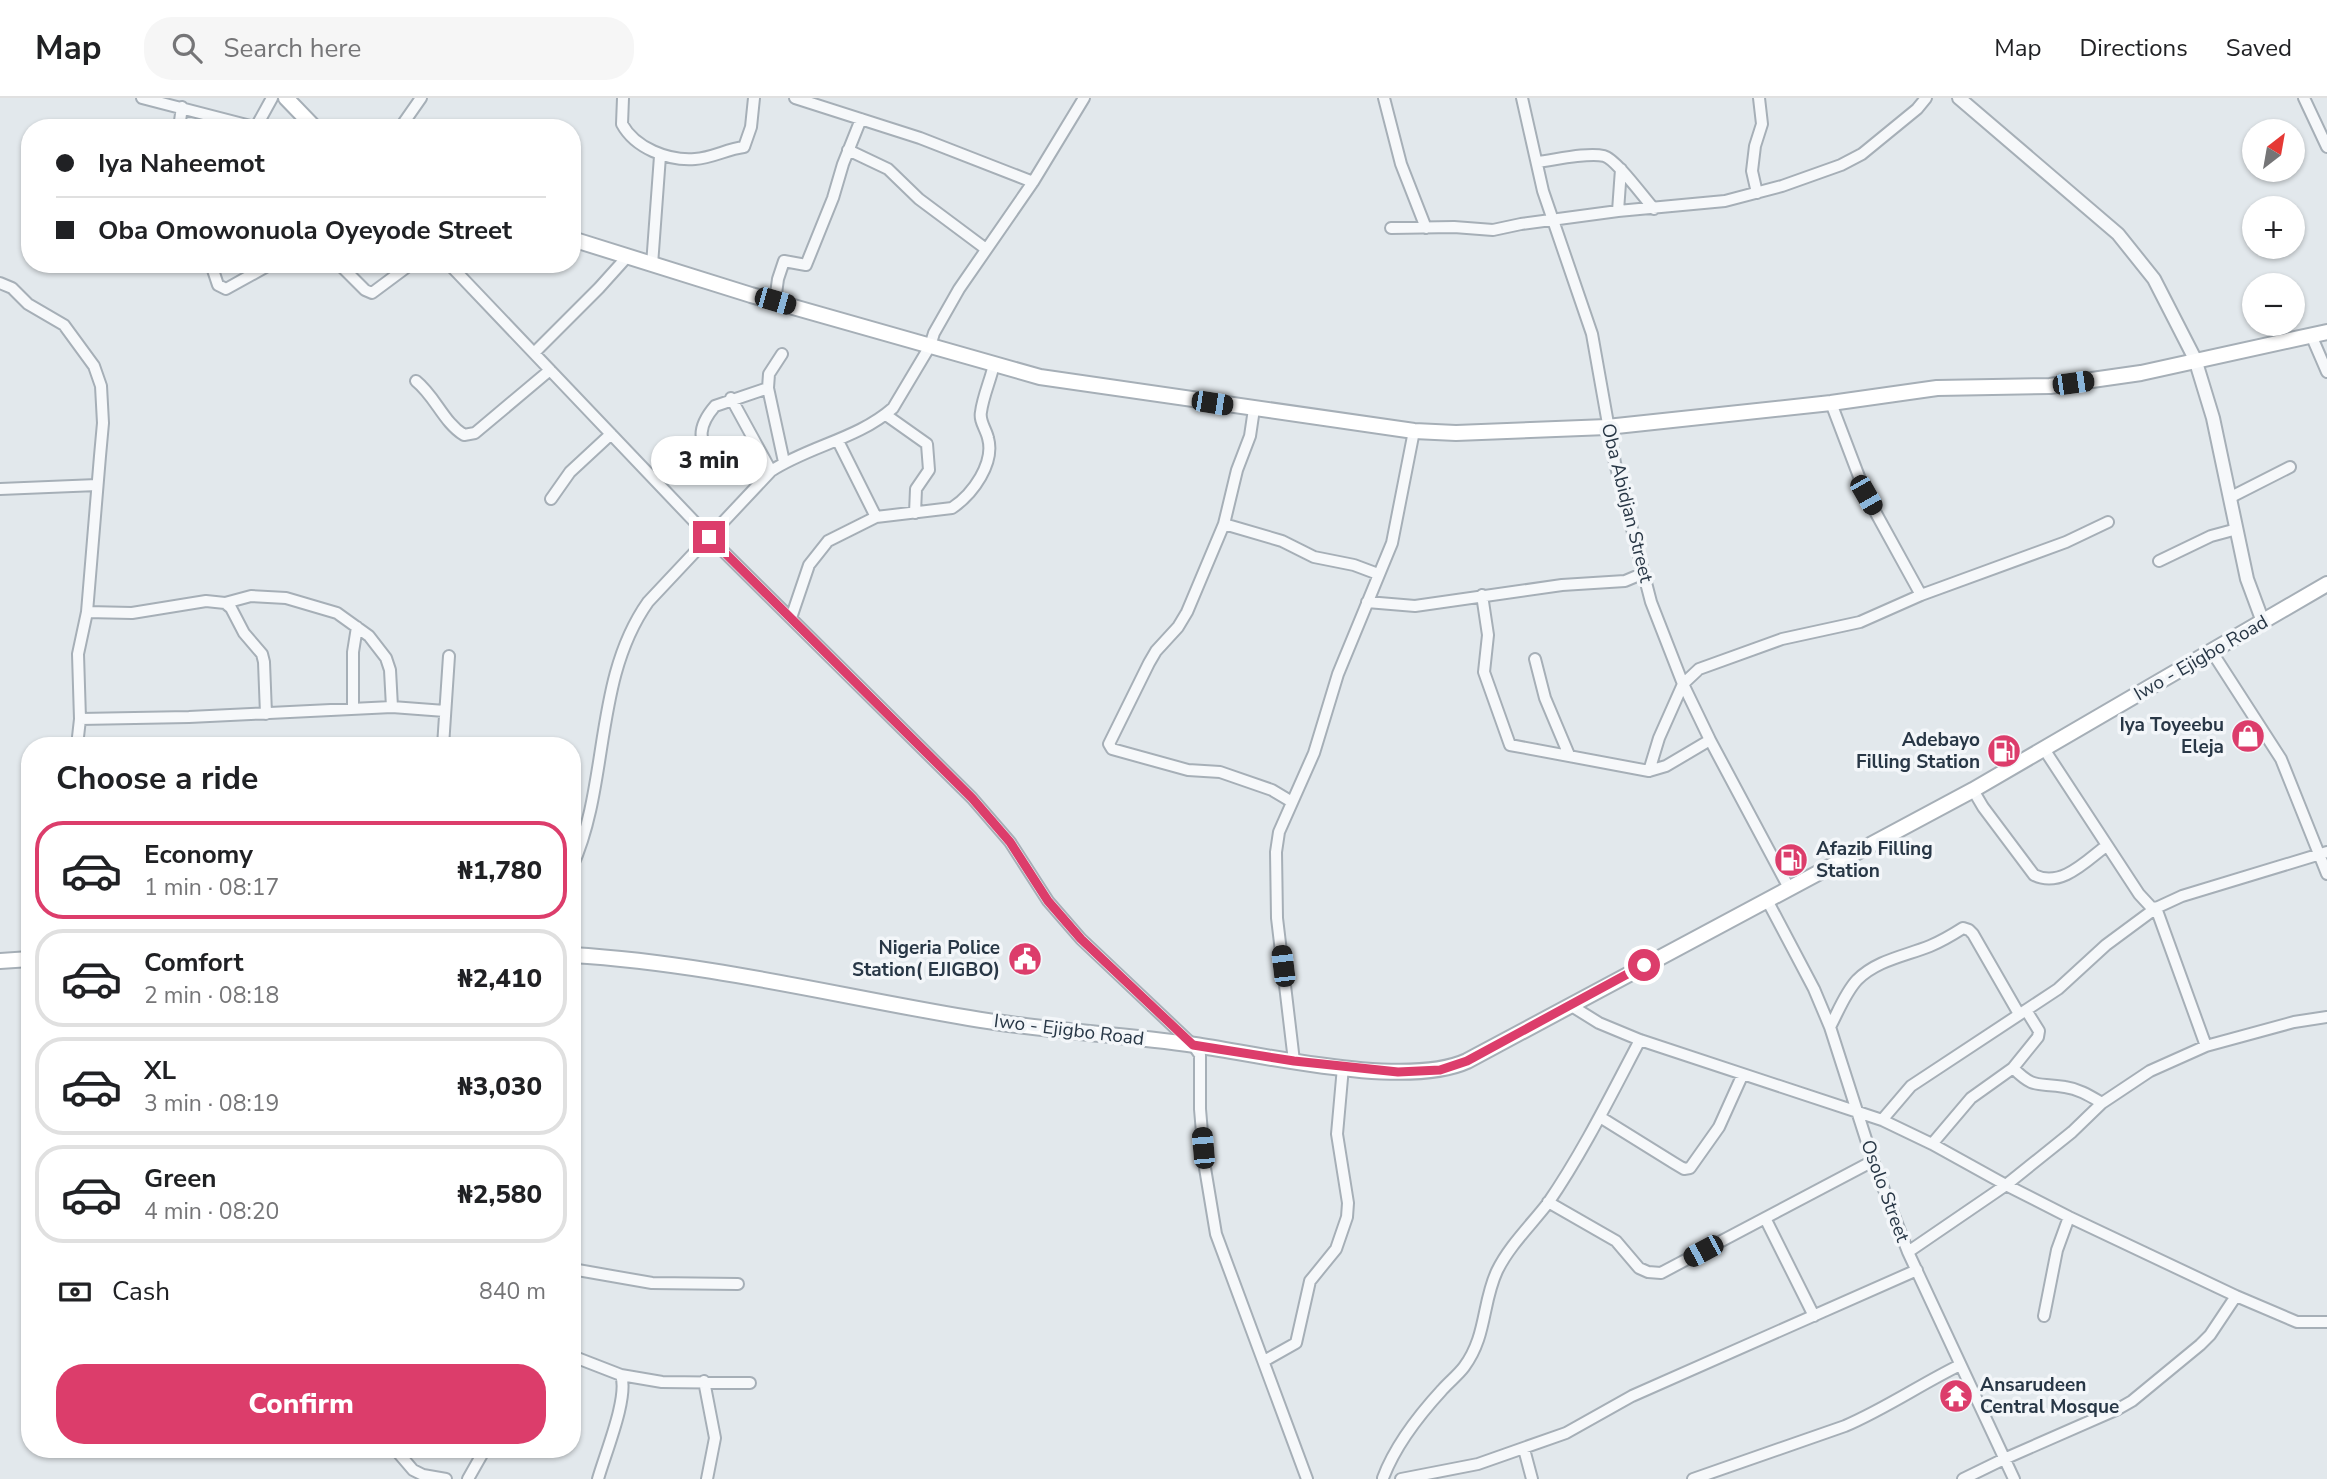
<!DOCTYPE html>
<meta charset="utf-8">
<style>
:root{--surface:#fff;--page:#f6f6f6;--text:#202124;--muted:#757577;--line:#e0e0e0;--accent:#dc3d6b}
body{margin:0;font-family:"Nunito Sans",sans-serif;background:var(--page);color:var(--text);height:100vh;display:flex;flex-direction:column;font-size:26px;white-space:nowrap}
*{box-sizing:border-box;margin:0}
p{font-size:23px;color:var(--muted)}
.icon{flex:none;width:38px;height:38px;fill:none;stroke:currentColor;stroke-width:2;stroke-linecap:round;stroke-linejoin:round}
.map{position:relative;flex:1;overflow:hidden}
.details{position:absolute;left:21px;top:639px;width:560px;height:721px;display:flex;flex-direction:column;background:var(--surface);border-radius:28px;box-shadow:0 2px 5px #0004}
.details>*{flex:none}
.banner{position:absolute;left:21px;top:21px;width:560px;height:154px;border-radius:28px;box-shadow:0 2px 5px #0004;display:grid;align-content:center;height:154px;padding:0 35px;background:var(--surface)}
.needle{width:46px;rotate:31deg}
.tools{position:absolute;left:2242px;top:21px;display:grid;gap:14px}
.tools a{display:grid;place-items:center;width:63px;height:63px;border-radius:50%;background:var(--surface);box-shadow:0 2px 5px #0004;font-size:35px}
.end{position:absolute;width:32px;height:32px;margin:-16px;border:9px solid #dc3d6b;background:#fff;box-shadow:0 0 0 4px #fff}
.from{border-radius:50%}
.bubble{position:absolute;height:49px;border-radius:24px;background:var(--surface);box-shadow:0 2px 5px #0004;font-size:23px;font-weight:800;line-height:49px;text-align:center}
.car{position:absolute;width:21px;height:42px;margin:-21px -10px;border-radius:9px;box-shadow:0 0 5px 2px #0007;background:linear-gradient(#222 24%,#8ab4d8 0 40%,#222 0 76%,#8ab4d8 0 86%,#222 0)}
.banner b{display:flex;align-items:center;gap:24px;height:66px;font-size:26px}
.banner b+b{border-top:2px solid var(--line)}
.banner i{width:18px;height:18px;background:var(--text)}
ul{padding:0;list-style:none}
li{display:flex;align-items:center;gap:21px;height:98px;margin:0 14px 10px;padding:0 21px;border:4px solid var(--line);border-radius:28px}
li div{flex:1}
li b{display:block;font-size:26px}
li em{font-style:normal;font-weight:800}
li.selected{border-color:var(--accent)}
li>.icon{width:63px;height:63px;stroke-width:1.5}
h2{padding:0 35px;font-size:32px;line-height:84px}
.pay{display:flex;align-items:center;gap:18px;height:77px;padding:0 35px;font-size:26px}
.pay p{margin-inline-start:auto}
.button{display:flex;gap:14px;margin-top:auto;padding:14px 35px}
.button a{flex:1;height:80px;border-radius:28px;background:var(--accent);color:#fff;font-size:28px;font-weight:800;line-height:80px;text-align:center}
header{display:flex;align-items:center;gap:42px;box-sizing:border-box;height:98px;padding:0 35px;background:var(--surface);border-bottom:2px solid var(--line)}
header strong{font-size:33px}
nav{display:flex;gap:38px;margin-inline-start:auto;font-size:24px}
.search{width:490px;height:63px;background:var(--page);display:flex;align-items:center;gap:18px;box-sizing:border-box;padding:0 24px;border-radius:28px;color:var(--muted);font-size:26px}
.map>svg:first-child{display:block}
</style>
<header>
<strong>Map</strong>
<div class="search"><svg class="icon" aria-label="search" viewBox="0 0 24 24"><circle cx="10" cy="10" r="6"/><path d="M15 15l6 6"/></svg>Search here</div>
<nav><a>Map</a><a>Directions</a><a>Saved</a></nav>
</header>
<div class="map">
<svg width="2327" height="1381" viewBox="0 0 2327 1381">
<rect width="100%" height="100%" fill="#e2e8ec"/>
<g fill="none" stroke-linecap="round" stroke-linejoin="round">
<g stroke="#a6afb7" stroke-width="14">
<path id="minor" d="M 142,0 L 258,30
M 623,0 L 622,26 C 635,50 668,63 695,61 C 712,60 727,51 744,49 L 751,29 L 754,0
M 795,0 L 920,40 L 1033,84
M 1384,0 L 1401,66 L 1426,130
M 1522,0 L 1543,93 L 1592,236 L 1615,365 L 1651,504 L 1683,586 L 1710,642 L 1789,790
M 2304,0 L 2327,49
M 256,29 L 272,0
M 179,30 L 182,9
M 400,30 L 421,0
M 848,52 L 888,71 L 919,101 L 986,151
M 1537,64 C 1555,62 1587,54 1604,58 C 1616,61 1644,100 1654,111
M 1757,95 L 1752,73 L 1755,48 L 1762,26 L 1759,0
M 1618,113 L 1621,71
M 1391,130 L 1454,129 L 1493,132 L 1521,126 L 1618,113 L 1725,103 L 1782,88 L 1841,67 L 1862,56 L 1917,11 L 1926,0
M 211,166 L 218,187 L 226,191 L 271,166
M 339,166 L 365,192 L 372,195 L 411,166
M 449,166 L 709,439 L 972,700 L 1010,744 L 1048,803 L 1081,841 L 1193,947 L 1200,957 L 1200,1011 L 1205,1070 L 1216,1136 L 1307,1381
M 652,167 L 660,58
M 0,185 L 12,190 L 28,206 L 64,227 L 94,268 L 101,288 L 103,325 L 100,358 L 87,514 L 78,556 L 80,621 L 77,648
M 775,203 L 778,181 L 784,163 L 806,167 L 833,100 L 843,66 L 861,21
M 2311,237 L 2327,274
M 534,255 L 599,190 L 626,160
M 782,256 L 769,276 L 768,290 L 784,364
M 416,283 C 435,298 444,325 464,337 L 475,335 L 550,272
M 731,300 L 771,373
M 1831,305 L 1866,397 L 1921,497
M 1254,311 L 1250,338 L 1237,372 L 1224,426 L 1187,514 L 1178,529 L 1156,553 L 1149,565 L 1109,646 L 1112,651 L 1188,672 L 1220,674 L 1272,692 L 1292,704
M 886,317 L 927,346 L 929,372 L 916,391 L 915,415
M 838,343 L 876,419
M 759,383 C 726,368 678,351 715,308 L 768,290
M 0,391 L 97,387
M 2231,399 L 2290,369
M 551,401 L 570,374 L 611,336
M 1224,426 L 1282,443 L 1314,459 L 1354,467 L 1378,476
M 2159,463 L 2211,438 L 2237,431
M 1482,497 L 1488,537 L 1484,574 L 1510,647 L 1649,673 L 1666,668 L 1710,642
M 1367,504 L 1415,508 L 1562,487 L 1625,483 L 1644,475
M 225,505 L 231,510 L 244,535 L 262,556 L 264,564 L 266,616
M 87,514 L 132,515 L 206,503 L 225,505 L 251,498 L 286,500 L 337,515 L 369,538 L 386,560 L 390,572 L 392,609
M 791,520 L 809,467 L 828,443 L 876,419 L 952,410 C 973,396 995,365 988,340 C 986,331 979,323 981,314 C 983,298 991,281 994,266
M 2212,554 L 2281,661 L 2327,776
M 1535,561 L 1545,600 L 1569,657
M 353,610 L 353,554 L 357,529
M 80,621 L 189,619 L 392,609 L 445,613
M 443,648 L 449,558
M 2044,651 L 2139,796 L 2151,809 L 2156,810 L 2206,948
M 1649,673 L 1659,640 L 1683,586 L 1699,571 L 1782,541 L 1860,524 L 1921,497 L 2066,444 L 2108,424
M 1973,692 L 1983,709 L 2034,777 C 2061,790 2085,764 2106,748
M 572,769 C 610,685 593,582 648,504 L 771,373 C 809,348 858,341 893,310 L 930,248 L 934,235 L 959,191 L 1033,84 L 1084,0
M 1767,802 L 1814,891 L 1830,929 L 1873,1063 L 1908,1154 L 2014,1381
M 1570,907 L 1599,925 L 1640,942 L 1882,1022 L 1932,1046 L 2006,1087 L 2069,1119 L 2236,1198 L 2297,1224 L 2327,1224
M 1830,929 C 1838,914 1845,895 1857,882 C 1877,862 1905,858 1930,848 C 1942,843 1952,837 1963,830 L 1969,832 L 1973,836 L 2019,916
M 1294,963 L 1277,820 L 1276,754 L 1279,734 L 1314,655 L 1338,576 L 1392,445 L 1414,333
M 2013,970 C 2035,992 2037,984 2065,989 C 2079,991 2090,998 2102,1005
M 1600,1019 L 1674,1065 L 1684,1071 L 1690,1070 L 1719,1029 L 1742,978
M 1882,1022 L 1911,988 L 2058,891 L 2106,847 L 2156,810 L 2182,798 L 2327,754
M 1932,1046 L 1971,1000 L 2013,970 L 2038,939 L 2039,933 L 2026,912
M 1548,1104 L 1616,1143 L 1639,1170 L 1648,1174 L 1661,1175 L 1873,1063
M 1765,1120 L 1814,1218
M 1908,1154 L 2006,1087 L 2072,1034 L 2102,1005 L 2150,973 L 2206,948 L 2294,924 L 2327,919
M 572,1171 L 652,1185 L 738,1186
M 2044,1218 L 2057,1152 L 2069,1119
M 572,1258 L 621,1277 L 662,1284 L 750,1285
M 1264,1263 L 1296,1245 L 1310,1183 L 1336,1151 L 1347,1119 L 1348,1105 L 1337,1036 L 1343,969
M 704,1283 L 715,1340 L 707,1381
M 395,1351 L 413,1372 L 423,1377 L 446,1381
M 1524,1351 L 1532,1381
M 1383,1380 C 1395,1348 1419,1317 1442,1292 C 1449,1284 1458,1277 1464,1269 C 1487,1238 1482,1205 1497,1173 C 1509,1148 1531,1127 1548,1105 C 1583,1054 1611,997 1640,942
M 468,1381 L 485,1351
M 598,1381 C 605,1356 629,1299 621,1277
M 1401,1381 L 1478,1366 L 1566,1335 L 1632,1298 L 1917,1172
M 1693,1381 L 1845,1328 C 1885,1311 1921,1286 1960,1267
M 1963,1381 L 2004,1361 L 2118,1311 L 2132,1303 L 2200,1247 L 2210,1237 L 2236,1198"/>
</g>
<g stroke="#a6afb7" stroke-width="16">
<path id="tertiary" d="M 1959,0 L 2118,136 L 2154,181 L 2195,261 L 2213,320 L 2247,481 L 2263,524"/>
</g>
<g stroke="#a6afb7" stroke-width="18">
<path id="secondary" d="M 286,0 L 315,30
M 572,141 L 751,197 L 1040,279 L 1414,333 L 1456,335 L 1607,329 L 1831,305 L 1937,290 L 2050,288 L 2141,275 L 2327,234
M 572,857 C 707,865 837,898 969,920 C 1044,933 1120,936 1195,947 C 1263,957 1406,991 1467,963 L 1973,692 L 2327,486
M 0,863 L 30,861"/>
</g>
<use href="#minor" stroke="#f6f8fa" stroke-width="10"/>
<use href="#tertiary" stroke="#f6f8fa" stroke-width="12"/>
<use href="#secondary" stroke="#fff" stroke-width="14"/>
</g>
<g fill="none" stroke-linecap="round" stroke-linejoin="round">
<path stroke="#dc3d6b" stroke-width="9" d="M 709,439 L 972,700 L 1010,744 L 1048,803 L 1081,841 L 1193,947 L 1294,963 L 1398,974 L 1440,972 L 1467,963 L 1644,867"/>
</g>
<defs>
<g id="shop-disc" transform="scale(1.75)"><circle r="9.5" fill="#dc3d6b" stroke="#f3f6f9"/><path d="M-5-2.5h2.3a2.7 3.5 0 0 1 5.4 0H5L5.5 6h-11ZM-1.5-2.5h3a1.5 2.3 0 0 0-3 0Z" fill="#fff"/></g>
<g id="fuel-disc" transform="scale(1.75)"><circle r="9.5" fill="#dc3d6b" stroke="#f3f6f9"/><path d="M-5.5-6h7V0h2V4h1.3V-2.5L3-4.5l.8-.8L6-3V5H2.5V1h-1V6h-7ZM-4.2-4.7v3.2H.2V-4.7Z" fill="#fff"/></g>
<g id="civic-disc" transform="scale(1.75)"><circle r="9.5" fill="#dc3d6b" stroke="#f3f6f9"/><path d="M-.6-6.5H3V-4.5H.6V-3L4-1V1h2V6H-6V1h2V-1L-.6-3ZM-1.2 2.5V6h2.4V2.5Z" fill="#fff"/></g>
<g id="temple-disc" transform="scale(1.75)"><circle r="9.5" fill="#dc3d6b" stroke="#f3f6f9"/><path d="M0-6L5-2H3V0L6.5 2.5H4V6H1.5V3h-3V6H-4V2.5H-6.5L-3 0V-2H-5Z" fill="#fff"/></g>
</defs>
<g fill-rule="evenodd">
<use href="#shop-disc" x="2248" y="638"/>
<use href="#fuel-disc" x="2004" y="653"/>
<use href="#fuel-disc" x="1791" y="762"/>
<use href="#civic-disc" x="1025" y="861"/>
<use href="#temple-disc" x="1956" y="1298"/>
</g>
<g text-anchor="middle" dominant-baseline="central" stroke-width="7" stroke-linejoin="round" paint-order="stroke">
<g font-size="19" fill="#283746" stroke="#f3f6f9">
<text transform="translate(1627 405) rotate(76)">Oba Abidjan Street</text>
<text transform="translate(2201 560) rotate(-30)">Iwo - Ejigbo Road</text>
<text transform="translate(1069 932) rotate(7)">Iwo - Ejigbo Road</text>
<text transform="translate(1885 1093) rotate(70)">Osolo Street</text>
</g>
<g font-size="19" font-weight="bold" fill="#283746" stroke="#f3f6f9" text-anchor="end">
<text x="2224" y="627">Iya Toyeebu<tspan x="2224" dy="22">Eleja</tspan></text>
<text x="1980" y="642">Adebayo<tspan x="1980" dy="22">Filling Station</tspan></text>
<text x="1816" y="751" text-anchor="start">Afazib Filling<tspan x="1816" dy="22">Station</tspan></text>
<text x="1000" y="850">Nigeria Police<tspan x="1000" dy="22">Station( EJIGBO)</tspan></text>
<text x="1980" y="1287" text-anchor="start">Ansarudeen<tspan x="1980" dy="22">Central Mosque</tspan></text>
</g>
</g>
</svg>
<div class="tools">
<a><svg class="needle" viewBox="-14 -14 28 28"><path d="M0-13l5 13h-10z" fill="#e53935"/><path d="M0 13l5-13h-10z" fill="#757577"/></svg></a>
<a>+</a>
<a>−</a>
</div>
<i class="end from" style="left:1644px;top:867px"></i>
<i class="end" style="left:709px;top:439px"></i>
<div class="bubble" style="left:651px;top:338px;width:116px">3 min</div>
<i class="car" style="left:775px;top:203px;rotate:106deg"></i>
<i class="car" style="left:2073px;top:285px;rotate:82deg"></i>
<i class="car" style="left:1212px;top:305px;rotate:99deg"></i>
<i class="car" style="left:1866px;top:397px;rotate:150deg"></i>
<i class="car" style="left:1283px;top:868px;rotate:353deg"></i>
<i class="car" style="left:1203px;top:1050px;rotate:355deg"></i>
<i class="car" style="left:1703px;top:1153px;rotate:242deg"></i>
<div class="banner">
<b><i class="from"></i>Iya Naheemot</b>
<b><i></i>Oba Omowonuola Oyeyode Street</b>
</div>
<section class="details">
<h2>Choose a ride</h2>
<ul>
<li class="selected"><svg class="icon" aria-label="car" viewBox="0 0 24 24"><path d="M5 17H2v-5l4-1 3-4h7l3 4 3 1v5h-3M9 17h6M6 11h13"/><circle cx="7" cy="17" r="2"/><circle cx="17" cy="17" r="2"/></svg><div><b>Economy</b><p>1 min · 08:17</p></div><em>₦1,780</em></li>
<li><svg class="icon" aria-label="car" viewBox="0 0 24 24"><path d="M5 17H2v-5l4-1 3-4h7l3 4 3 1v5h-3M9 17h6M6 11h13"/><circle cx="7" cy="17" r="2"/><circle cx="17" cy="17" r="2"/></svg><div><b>Comfort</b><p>2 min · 08:18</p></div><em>₦2,410</em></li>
<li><svg class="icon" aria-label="car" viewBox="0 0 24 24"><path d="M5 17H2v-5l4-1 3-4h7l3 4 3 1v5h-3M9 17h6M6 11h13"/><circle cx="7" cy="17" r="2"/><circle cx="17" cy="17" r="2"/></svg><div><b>XL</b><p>3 min · 08:19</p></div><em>₦3,030</em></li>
<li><svg class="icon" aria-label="car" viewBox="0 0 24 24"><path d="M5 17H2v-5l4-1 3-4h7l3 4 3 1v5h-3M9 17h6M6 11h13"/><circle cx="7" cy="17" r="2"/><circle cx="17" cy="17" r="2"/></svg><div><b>Green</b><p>4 min · 08:20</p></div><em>₦2,580</em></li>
</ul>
<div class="pay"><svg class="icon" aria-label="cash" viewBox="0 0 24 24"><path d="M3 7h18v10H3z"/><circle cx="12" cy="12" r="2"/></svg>Cash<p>840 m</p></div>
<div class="button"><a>Confirm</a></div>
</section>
</div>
